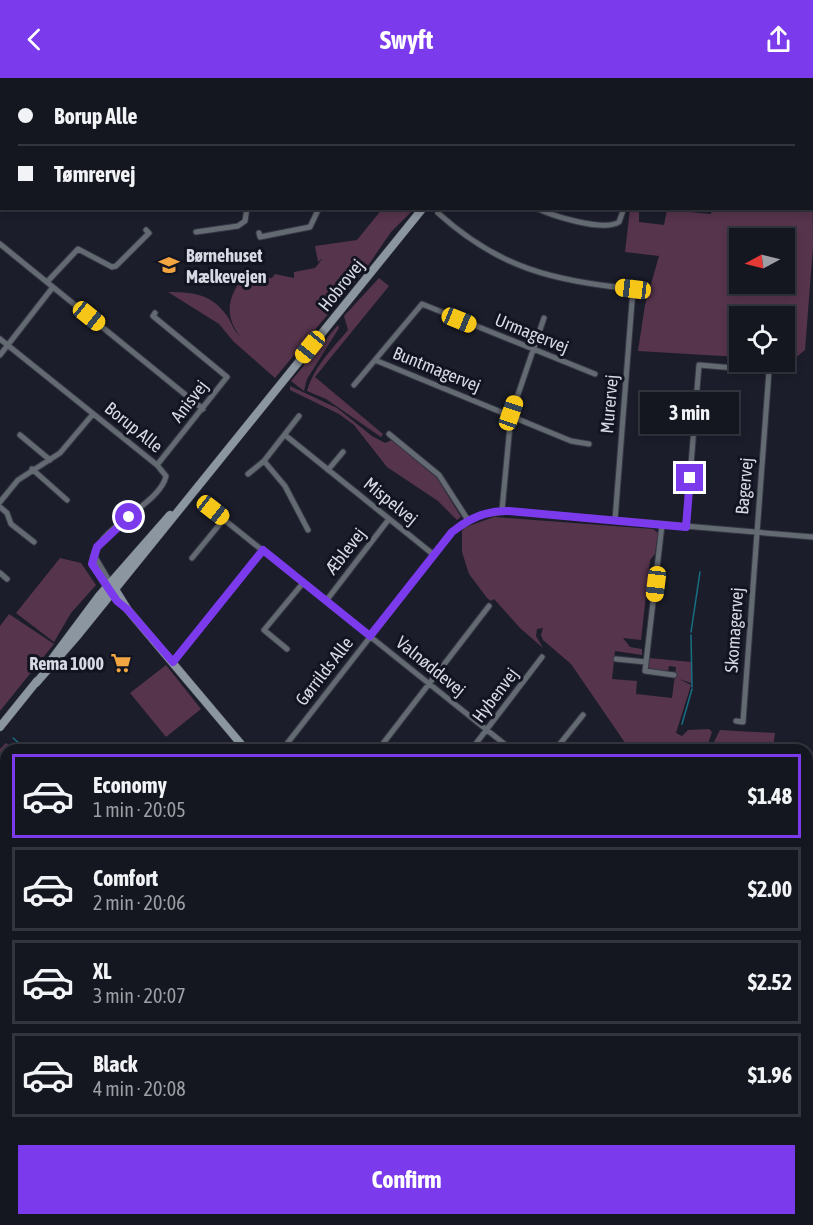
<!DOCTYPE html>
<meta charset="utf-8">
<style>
:root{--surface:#141620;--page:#1d1f29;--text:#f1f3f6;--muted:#9d9fa5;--line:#33353e;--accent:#7c3aed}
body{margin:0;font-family:"Asap Condensed",sans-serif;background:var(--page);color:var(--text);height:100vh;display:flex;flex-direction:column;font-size:22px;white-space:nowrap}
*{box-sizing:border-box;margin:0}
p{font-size:20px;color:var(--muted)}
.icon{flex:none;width:33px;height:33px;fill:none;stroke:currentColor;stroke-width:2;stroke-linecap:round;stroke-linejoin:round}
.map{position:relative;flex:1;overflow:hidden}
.side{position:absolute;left:0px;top:666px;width:813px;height:482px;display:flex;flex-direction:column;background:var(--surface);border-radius:18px 18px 0 0;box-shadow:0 3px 9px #0003,0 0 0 2px var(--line)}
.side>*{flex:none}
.top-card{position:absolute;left:0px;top:0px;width:813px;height:132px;box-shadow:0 3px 9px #0003,0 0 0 2px var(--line);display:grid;align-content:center;height:132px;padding:0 18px;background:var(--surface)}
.needle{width:39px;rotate:263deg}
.controls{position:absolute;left:729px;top:150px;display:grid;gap:12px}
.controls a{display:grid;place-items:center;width:66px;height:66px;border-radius:0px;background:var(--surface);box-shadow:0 3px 9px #0003,0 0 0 2px var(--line);font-size:30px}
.end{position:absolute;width:27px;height:27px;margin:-14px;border:8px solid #7c3aed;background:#fff;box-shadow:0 0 0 3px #fff}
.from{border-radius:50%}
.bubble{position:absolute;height:42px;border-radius:0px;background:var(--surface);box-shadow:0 3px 9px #0003,0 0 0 2px var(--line);font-size:20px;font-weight:700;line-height:42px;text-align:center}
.car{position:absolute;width:18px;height:36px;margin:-18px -9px;border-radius:8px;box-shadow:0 0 4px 2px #0007;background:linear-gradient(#f5c518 24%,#345 0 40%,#f5c518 0 76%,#345 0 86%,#f5c518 0)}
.top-card b{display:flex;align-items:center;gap:21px;height:57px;font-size:22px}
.top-card b+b{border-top:2px solid var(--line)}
.top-card i{width:15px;height:15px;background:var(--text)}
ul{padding:10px 0 0;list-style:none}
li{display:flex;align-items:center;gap:18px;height:84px;margin:0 12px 9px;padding:0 6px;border:3px solid var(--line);border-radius:0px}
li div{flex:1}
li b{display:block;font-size:22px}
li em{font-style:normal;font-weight:700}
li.active{border-color:var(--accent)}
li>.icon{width:54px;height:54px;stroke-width:1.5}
.action{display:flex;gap:12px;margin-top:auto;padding:12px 18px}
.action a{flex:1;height:69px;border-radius:0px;background:var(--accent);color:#fff;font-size:24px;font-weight:700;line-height:69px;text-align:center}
header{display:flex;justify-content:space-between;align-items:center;height:78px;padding:0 18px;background:var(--accent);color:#fff;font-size:27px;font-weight:700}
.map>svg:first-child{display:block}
</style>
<header><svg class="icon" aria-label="back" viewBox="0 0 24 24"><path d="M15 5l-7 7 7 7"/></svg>Swyft<svg class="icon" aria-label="share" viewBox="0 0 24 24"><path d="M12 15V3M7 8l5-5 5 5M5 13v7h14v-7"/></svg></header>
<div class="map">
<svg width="813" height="1147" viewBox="0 0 813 1147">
<rect width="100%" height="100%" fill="#1b1d2b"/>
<path fill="#56344c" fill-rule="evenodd" d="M 812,58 L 813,169 L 805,272 L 789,285 L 777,284 L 784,284 L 784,238 L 740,238 L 739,279 L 638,273 L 645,227 L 659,178 L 625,174 L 630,131 L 639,131 L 639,144 L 664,147 L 667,132 L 711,136 L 712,131 L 812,130 ZM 740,160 L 784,160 L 784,206 L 740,206 Z
M 383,130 L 414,131 L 391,154 L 367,189 L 275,300 L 234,264 L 219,246 L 168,214 C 193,214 212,216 227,238 C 232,245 233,252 240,258 C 225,239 227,220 242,201 L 257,200 L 245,199 L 245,193 L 257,194 L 257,200 L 272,200 L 275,196 L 294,200 L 294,194 L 315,190 L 323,180 L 318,184 L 315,168 L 357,162 Z
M 379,200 L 389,208 L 315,299 L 383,356 L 381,359 L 326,321 L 307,313 C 314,289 331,272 348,252 L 344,238 Z
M 338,247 L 339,250 L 307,301 L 304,313 L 291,303 Z
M 290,308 L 337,330 L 372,358 L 385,365 L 392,362 L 437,400 L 461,439 L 457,442 L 438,423 L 387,389 L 354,347 L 339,336 L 290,312 Z
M 494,439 L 653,451 L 658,455 L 655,476 L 650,482 L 641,562 L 623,560 L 630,569 L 642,571 L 642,577 L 615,573 L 612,601 L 637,603 L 636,616 L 672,620 L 676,589 L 669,588 L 668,593 L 648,591 L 649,580 L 691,584 L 691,605 L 679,601 L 691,607 L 676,655 L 682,658 L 688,652 L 709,651 L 712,654 L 706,672 L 630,672 L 571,586 L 543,562 L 541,557 L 543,550 L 537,551 L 536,558 L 543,570 L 520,550 L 494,521 L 491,523 L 487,520 L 469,496 L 462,474 L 462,453 L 466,449 Z
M 60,480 L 81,485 L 96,507 L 71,535 L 54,564 L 16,535 Z
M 9,536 L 54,566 L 0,633 L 0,548 Z
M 166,587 L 201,631 L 166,659 L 130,615 Z
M 720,652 L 775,655 L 773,670 L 786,672 L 710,672 Z
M 6,665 L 16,672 L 6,672 L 6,800 L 0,795 L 0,671 Z
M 807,674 L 813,675 L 813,732 L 807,741 Z
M 807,1079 L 813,1083 L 813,1147 L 732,1147 L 733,1142 L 807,1142 Z
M 377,1142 L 720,1142 L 718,1147 L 376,1147 Z"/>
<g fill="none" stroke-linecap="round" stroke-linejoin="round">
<path stroke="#177084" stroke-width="1.5" d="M 691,554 L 700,494
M 691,557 L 692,609
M 682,646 L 692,611
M 13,660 L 27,672
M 807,752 L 813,752
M 807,911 L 813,899
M 437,1147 L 441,1142"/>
<g stroke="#353745" stroke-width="7">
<path id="street" d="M 126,0 L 127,2
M 577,0 L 577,2
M 4,2 L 5,0
M 39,2 L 41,0
M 267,2 L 269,0
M 463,2 L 464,0
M 555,2 L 555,0
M 597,2 L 599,0
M 636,2 L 636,0
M 0,43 L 2,42
M 331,130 L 335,130
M 536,130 C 553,138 603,154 619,144 L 624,130
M 438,135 C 500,191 552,202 633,211 L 615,442
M 196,154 L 238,148 L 245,143 L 247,130
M 259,155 L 260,159 L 310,149 L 319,130
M 0,166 L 203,331
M 47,204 L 78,171 L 112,189 L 116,188 L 149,155 L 146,152
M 155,235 L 153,238 L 227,299 L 157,387
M 0,261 L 157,387 L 166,398 C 160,428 91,451 92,486 L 106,509
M 0,277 L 53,209
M 375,282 L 571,363 L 589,366
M 354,307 L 422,226 L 595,296
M 299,338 L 264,383 L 285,408 L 308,452
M 389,356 L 439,397 L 468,442
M 20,357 L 50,382
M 285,357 L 434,477
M 32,391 L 67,422
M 328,392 L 343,374
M 248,396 L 264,383
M 0,424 L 18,402 L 60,375 L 93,336
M 202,424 L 512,672
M 0,429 L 7,435 L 11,446 L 34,464
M 502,432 L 511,337 L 544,240
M 662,447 L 645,593 L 674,597
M 686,449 L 699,287 L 769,293 L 743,644 L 736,643
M 95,479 L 110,504
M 192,480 L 224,441
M 0,495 L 7,501
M 326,523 L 389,441
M 287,571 L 264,552 L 303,505
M 616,581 L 646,584
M 173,584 L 263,472
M 282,672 L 452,454 L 480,437 L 509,433 L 813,459
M 378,672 L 489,528
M 471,672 L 542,579
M 555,672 L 583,637
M 0,858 L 6,866
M 0,885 L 6,880
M 0,1058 L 6,1056
M 71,1142 L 73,1147
M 243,1142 L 247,1147
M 323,1142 L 323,1147
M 0,1143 L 6,1138
M 141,1147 L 151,1142"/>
</g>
<g stroke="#353745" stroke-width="9">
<path id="secondary" d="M 529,2 L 530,0
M 113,508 L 128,532 L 246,672
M 52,581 L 99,518 L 170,437
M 36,605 L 78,557 L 423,130
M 0,649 L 37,603
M 807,1073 L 813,1077"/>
</g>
<use href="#street" stroke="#646a71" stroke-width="5"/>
<use href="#secondary" stroke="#8c96a0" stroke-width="8"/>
<g stroke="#c4c6d1" stroke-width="4">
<path id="rail" d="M 807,940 L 813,928
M 724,1147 L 726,1142"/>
</g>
<use href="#rail" stroke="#121421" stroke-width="1.5" stroke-dasharray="4.5" stroke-linecap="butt"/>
</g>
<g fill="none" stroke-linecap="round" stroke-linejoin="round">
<path stroke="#7c3aed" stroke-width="8" d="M 129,439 L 97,469 L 92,486 L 117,523 L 128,532 L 173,584 L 263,472 L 370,558 L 452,454 C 469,440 487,432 509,433 L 686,449 L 690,400"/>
</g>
<defs>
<g id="school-bare" transform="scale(1.62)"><path d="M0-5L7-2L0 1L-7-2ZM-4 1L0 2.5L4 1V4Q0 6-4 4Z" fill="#f2a541" stroke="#121421" stroke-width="2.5" paint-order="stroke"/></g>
<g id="supermarket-bare" transform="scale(1.62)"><path d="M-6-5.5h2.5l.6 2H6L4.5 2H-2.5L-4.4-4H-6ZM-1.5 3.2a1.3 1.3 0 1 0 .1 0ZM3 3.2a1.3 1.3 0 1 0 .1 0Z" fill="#f2a541" stroke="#121421" stroke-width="2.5" paint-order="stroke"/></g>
</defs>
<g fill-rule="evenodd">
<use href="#school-bare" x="169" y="187"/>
<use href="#supermarket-bare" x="121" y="585"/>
</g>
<g text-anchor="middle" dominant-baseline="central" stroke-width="6" stroke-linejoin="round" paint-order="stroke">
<g font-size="18" font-weight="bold" fill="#d7d9e3" stroke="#121421" text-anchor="start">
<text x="186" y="177">Børnehuset<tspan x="186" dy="21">Mælkevejen</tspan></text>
<text x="104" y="585" text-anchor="end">Rema 1000</text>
</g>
<g font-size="18" fill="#d7d9e3" stroke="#121421">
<text transform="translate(341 207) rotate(-51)">Hobrovej</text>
<text transform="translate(532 255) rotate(22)">Urmagervej</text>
<text transform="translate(437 291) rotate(22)">Buntmagervej</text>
<text transform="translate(189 323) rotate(-52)">Anisvej</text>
<text transform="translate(609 326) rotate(-85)">Murervej</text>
<text transform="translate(134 349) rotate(39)">Borup Alle</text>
<text transform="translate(744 408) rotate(-85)">Bagervej</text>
<text transform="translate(391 423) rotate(39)">Mispelvej</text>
<text transform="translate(345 473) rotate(-52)">Æblevej</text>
<text transform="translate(734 552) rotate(-86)">Skomagervej</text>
<text transform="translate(431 588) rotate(39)">Valnøddevej</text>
<text transform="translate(324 593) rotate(-52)">Gørrilds Alle</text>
<text transform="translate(495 617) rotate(-53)">Hybenvej</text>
</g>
</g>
</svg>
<div class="controls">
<a><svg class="needle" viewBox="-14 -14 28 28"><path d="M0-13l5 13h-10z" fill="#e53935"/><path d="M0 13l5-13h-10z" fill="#9d9fa5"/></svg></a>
<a><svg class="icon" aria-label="locate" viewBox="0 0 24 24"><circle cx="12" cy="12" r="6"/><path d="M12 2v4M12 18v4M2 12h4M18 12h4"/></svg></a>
</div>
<i class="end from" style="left:129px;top:439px"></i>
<i class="end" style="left:690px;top:400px"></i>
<div class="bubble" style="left:640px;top:314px;width:99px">3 min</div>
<i class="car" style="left:633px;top:211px;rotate:277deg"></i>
<i class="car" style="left:89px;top:238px;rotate:129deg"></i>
<i class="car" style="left:459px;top:242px;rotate:112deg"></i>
<i class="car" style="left:310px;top:269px;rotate:219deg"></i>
<i class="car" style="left:511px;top:335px;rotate:19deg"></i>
<i class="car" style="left:213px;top:432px;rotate:128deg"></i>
<i class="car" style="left:656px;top:506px;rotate:187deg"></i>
<div class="top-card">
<b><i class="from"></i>Borup Alle</b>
<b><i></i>Tømrervej</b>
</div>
<section class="side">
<ul>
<li class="active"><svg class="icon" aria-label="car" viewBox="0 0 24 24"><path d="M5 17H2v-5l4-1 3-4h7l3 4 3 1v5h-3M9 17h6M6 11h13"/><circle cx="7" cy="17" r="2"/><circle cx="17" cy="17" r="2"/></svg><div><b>Economy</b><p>1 min · 20:05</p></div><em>$1.48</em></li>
<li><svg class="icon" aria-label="car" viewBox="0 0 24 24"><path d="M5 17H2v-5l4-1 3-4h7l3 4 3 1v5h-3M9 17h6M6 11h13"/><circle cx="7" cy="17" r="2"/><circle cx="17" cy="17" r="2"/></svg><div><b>Comfort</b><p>2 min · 20:06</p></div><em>$2.00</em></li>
<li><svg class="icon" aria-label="car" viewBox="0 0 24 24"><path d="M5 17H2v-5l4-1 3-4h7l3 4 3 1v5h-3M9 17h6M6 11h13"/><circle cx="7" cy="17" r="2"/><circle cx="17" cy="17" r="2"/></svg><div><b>XL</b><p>3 min · 20:07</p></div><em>$2.52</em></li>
<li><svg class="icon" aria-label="car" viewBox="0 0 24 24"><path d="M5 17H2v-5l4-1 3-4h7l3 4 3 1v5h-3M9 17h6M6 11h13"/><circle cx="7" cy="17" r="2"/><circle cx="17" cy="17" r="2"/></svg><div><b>Black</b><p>4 min · 20:08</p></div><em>$1.96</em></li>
</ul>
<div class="action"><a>Confirm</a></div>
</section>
</div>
